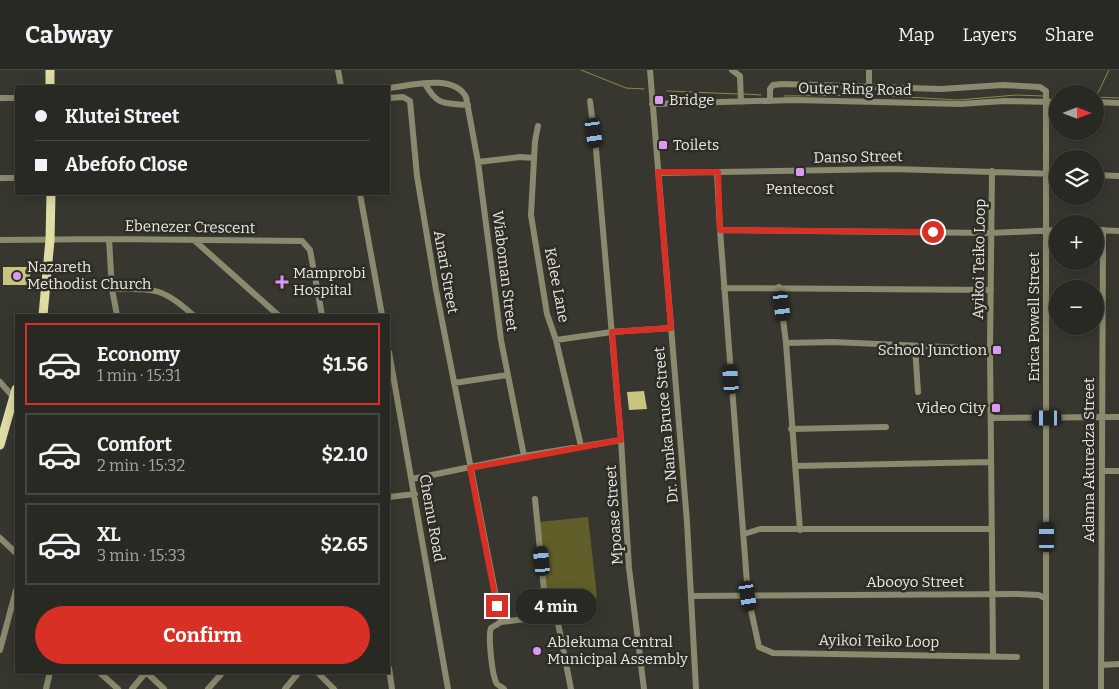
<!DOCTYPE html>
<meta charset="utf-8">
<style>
:root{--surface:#292924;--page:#31312c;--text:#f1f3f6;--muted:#a5a6a6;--line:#454541;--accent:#d93025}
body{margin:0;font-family:Bitter,serif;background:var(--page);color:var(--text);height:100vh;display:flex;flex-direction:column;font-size:19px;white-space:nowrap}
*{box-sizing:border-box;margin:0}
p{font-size:16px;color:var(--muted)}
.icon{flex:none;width:28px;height:28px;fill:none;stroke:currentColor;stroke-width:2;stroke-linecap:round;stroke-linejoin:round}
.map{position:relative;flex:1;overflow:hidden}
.drawer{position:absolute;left:15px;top:244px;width:375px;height:360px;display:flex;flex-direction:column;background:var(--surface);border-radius:0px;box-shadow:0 2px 12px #0003,0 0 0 1px var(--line)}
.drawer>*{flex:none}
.guide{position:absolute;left:15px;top:15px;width:375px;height:110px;border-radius:0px;box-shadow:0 2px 12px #0003,0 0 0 1px var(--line);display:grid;align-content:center;height:110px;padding:0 20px;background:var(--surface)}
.needle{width:32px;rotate:90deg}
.fabs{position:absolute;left:1049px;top:15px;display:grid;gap:10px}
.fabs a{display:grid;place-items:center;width:55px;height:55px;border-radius:50%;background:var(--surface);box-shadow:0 2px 12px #0003,0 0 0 1px var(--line);font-size:25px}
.end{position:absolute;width:22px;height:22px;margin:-11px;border:6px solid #d93025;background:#fff;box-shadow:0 0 0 2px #fff}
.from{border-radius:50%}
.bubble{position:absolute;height:35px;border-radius:18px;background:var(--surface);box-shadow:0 2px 12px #0003,0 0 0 1px var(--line);font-size:16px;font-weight:700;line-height:35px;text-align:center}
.car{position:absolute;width:15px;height:30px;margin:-15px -8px;border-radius:6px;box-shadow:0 0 4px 1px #0007;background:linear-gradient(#222 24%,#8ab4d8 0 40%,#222 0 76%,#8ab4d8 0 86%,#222 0)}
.guide b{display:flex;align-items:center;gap:18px;height:48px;font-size:19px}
.guide b+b{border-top:1px solid var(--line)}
.guide i{width:12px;height:12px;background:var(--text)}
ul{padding:9px 0 0;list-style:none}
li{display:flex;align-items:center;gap:15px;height:82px;margin:0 10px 8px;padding:0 10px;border:2px solid var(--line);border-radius:0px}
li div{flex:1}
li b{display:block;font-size:19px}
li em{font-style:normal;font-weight:700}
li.current{border-color:var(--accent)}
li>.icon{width:45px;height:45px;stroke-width:1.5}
.button{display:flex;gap:10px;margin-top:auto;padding:10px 20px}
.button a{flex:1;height:58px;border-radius:30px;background:var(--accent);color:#fff;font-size:20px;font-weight:700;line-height:58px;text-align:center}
header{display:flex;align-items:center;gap:30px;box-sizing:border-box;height:70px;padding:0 25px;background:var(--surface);border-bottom:1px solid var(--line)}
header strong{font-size:24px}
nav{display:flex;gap:28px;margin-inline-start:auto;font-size:18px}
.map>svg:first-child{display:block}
</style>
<header>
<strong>Cabway</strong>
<nav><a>Map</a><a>Layers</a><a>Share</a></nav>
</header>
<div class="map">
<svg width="1119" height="619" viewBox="0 0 1119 619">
<rect width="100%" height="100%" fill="#373730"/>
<path fill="#615e2a" d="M 588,447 L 597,527 L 548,532 L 539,452 Z"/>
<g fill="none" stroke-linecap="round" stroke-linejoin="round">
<path stroke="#8d8947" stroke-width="1" d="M 581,0 L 626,18 L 644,19
M 667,21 L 738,24
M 744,24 L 761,25
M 784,26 L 874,25 L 958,30 L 1016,25 L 1043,26
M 1095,27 L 1119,28
M 1096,27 L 1109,0"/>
</g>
<path fill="#c8c480" d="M 3,197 L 30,197 L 30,215 L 3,215 Z
M 644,321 L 647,339 L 629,340 L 627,322 Z"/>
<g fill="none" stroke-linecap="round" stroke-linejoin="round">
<path stroke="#8b8a6e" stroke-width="6" d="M 338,0 L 341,16
M 650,0 L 687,452 L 696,619
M 732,0 L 740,6 L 741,32
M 425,14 C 438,36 443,33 468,35
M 869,16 L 869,0
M 389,18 C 410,16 453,3 466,27 L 478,92 L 501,270 L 524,386
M 0,28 L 16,28
M 389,28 L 403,27 L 410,31 L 417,106 L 436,220 L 501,552
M 590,31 L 596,79 L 621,370 L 629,498 L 644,619
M 770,31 L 770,19 L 773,15 L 783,14 L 941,19 L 1003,15 L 1040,17 L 1046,21 L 1046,619
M 1095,32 L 1119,33
M 652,34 L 795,30 L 960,34 L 1004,31 L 1058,32
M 538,56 L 535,71 L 531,145 L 547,244 L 556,270 L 581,376
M 478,92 L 520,87 L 534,88
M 992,101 L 990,279 L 993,585
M 717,102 L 720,160 L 748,526 L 759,577 L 773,583 L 1017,587
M 658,103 L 892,99 L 1058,104
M 1095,105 L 1119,106
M 0,108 L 16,108
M 360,124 L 382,245
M 720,160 L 991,163 L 1058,160
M 1095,160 L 1119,161
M 109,169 L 112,219 L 117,245
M 0,170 L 109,169 L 302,171 L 310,180 L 322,245
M 194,170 L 278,245
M 779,217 L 786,273 L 800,460
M 724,218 L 991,220
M 112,219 C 153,219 161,216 193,245
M 556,270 L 612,262 L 671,258
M 786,273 L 833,272 L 990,279
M 915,276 L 918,322
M 389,282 L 448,619
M 0,312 L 15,329
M 454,313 L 507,305
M 991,348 L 1119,347
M 791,359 L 886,357
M 795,396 L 991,392
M 1102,401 L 1119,401
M 412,409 L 524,386 L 621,370
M 389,427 L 415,424
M 535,429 L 545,530 L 550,546
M 744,464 L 760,459 L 992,459
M 0,468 L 16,483
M 692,526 L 1018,524 L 1039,525 L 1046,529
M 0,580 L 16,520
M 1101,595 L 1119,594
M 389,598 L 392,619
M 99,602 L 118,619
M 146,602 L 164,619
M 317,602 L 334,619
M 46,619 L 50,602
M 132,619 L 146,602
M 208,619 L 223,602
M 285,619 L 299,602
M 504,619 C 502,617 499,616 497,614 C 492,607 488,566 491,558 L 501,552 L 550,546 L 557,548 L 571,619
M 1101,619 L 1103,160"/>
<path stroke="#dfdda3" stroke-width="9" d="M 50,16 L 50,0
M 43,245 L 50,170 L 51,124
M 0,375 L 16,319"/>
</g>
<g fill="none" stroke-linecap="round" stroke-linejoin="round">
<path stroke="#d93025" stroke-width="6" d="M 497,536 L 470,398 L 621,370 L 612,262 L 671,258 L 658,102 L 718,102 L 720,160 L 933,162"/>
</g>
<g fill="#db99f5" stroke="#2d2d26" stroke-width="2">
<rect x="654" y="25" width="10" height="10" rx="2.5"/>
<rect x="658" y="70" width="10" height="10" rx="2.5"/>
<rect x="795" y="97" width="10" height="10" rx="2.5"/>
<circle cx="17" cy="206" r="5"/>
<path d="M279.5 204.5h5v5h5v5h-5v5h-5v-5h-5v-5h5z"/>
<rect x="992" y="275" width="10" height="10" rx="2.5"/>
<rect x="991" y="333" width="10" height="10" rx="2.5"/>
<circle cx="537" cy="581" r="5"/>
</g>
<g text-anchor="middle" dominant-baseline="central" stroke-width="5" stroke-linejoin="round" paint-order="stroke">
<g font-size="15" fill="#e7e7e3" stroke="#2d2d26">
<text transform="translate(855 19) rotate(1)">Outer Ring Road</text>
<text transform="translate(858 87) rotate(-1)">Danso Street</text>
<text transform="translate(190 157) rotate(1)">Ebenezer Crescent</text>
<text transform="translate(979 189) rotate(-89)">Ayikoi Teiko Loop</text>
<text transform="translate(505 201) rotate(83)">Wiaboman Street</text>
<text transform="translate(446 202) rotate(80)">Anari Street</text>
<text transform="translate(557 215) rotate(79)">Kelee Lane</text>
<text transform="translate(1034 247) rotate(-90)">Erica Powell Street</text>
<text transform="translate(666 355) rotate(-95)">Dr. Nanka Bruce Street</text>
<text transform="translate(1089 390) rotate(-90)">Adama Akuredza Street</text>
<text transform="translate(614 445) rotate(-94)">Mpoase Street</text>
<text transform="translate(432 448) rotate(80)">Chemu Road</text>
<text x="915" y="512">Abooyo Street</text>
<text transform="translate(879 571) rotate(1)">Ayikoi Teiko Loop</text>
</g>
<g font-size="15" fill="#e7e7e3" stroke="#2d2d26" text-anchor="start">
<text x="669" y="30">Bridge</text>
<text x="673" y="75">Toilets</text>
<text x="800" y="119" text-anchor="middle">Pentecost</text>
<text x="27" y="197">Nazareth<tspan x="27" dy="17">Methodist Church</tspan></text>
<text x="293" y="203">Mamprobi<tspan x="293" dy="17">Hospital</tspan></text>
<text x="987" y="280" text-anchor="end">School Junction</text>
<text x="986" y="338" text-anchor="end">Video City</text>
<text x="547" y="572">Ablekuma Central<tspan x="547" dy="17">Municipal Assembly</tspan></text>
</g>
</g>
</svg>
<div class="fabs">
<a><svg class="needle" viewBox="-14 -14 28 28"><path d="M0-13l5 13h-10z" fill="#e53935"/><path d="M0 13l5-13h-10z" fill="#a5a6a6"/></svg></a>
<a><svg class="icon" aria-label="layers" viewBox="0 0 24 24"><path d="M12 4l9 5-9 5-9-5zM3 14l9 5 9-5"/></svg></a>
<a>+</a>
<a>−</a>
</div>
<i class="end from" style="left:933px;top:162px"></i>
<i class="end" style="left:497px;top:536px"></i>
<div class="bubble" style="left:515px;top:519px;width:82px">4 min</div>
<i class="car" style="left:594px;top:63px;rotate:172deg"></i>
<i class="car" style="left:782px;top:236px;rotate:173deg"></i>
<i class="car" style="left:731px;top:309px;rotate:356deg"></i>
<i class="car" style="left:1047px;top:348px;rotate:270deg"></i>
<i class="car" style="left:1047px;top:467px;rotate:0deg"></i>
<i class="car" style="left:542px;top:491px;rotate:354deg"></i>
<i class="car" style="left:748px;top:526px;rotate:170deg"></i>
<div class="guide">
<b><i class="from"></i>Klutei Street</b>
<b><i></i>Abefofo Close</b>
</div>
<section class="drawer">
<ul>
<li class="current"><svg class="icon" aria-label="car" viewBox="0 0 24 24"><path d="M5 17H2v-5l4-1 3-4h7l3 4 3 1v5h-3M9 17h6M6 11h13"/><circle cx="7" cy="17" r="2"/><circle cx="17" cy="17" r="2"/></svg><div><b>Economy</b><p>1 min · 15:31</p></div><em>$1.56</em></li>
<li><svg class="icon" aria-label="car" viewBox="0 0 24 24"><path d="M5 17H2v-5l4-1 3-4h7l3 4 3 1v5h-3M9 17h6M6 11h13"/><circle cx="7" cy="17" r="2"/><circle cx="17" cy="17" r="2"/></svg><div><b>Comfort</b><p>2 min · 15:32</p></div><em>$2.10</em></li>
<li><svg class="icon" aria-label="car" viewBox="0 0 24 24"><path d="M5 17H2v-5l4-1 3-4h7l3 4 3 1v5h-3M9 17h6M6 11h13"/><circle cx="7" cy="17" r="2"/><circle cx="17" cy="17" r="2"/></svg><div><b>XL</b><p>3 min · 15:33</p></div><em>$2.65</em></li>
</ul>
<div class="button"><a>Confirm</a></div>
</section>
</div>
